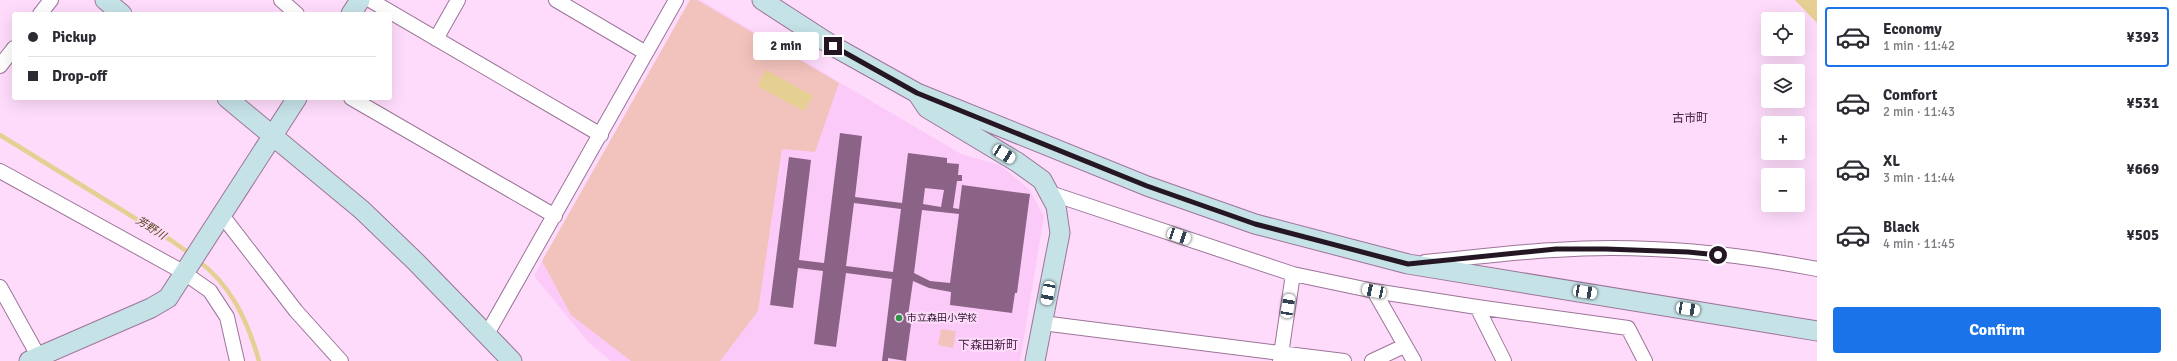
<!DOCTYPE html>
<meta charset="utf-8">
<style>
:root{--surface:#fff;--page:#f2f2f3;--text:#2b2b33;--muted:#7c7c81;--line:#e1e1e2;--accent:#1a73e8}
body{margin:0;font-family:Signika,"Noto Sans JP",sans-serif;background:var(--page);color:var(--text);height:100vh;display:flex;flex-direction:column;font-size:15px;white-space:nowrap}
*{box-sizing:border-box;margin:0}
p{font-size:13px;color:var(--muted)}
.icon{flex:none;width:22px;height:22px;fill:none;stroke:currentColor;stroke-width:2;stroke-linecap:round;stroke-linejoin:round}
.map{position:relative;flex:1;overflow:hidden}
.sheet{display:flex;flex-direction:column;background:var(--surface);width:360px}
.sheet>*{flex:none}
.top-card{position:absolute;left:12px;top:12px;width:380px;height:88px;border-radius:4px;box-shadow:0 4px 16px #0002;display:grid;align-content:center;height:88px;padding:0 16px;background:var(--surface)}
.fabs{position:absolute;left:1761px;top:12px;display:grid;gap:8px}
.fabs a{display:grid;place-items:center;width:44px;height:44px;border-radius:4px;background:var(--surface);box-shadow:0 4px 16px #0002;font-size:20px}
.end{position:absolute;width:18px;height:18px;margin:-9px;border:5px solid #251624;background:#fff;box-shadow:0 0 0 2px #fff}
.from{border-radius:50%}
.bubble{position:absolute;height:28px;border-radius:4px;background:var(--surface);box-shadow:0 4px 16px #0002;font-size:13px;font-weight:700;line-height:28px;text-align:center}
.car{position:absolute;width:12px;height:24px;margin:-12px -6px;border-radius:5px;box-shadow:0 0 3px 1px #0007;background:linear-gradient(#fff 24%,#345 0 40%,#fff 0 76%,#345 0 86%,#fff 0)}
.top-card b{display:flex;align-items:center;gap:14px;height:38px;font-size:15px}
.top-card b+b{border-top:1px solid var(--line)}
.top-card i{width:10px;height:10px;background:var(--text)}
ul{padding:7px 0 0;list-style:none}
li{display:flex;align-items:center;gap:12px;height:60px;margin:0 8px 6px;padding:0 8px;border:2px solid transparent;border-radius:4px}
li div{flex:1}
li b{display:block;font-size:15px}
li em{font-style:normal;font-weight:700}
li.active{border-color:var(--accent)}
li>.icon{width:36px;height:36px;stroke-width:1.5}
.cta{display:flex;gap:8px;margin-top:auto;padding:8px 16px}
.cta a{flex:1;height:46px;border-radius:4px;background:var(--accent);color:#fff;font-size:16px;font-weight:700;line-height:46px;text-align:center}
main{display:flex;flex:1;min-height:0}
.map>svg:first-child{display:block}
</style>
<main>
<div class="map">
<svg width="1817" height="361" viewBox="0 0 1817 361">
<rect width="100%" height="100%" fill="#fedbfb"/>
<path fill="#fccaf8" d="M 690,0 L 700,0 L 961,154 L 1000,165 L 1029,189 L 1044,216 L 1020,361 L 611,361 L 589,343 L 534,276 Z"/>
<path fill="#f2c3bc" d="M 690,0 L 697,0 L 839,83 L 815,152 L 782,149 L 758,311 L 720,361 L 631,361 L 571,315 L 542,261 Z
M 941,329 L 956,331 L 953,348 L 938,345 Z"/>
<path fill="#e6cf93" d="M 1795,0 L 1817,0 L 1817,23 Z
M 766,70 L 813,96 L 804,111 L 757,86 Z"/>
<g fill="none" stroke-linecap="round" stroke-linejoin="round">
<path stroke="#e6cf93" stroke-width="4.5" d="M 0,135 L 172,241 L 192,255
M 197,260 C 231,284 248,322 259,361"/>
</g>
<path fill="#8a6387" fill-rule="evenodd" d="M 840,133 L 862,136 L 855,197 L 902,203 L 908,153 L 947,158 L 947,163 L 959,164 L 958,175 L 962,175 L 962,181 L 957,181 L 953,208 L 959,209 L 962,185 L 1030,194 L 1017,293 L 1015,293 L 1012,313 L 950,305 L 951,292 L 929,288 L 913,281 L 908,316 L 912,317 L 906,361 L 888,358 L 888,361 L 882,361 L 892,279 L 846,273 L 836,347 L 814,344 L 823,271 L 798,268 L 793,308 L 770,305 L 789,157 L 811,160 L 799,260 L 824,263 ZM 925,188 L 944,190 L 941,207 L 923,204 ZM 854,203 L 901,209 L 893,272 L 846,266 ZM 922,210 L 959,214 L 950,283 L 930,281 L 914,273 Z"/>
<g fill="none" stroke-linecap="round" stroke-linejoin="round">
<g stroke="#9c7499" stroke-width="16">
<path id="street" d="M 281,0 L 297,14
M 370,0 L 601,135
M 40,14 L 51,0
M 436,39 L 458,0
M 646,53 L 676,0
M 0,66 L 14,48
M 351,98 L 555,216
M 0,171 L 183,272 L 210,291 L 227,317 L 237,361
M 1050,193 L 1293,274 L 1374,291 L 1477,307 L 1628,328 L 1645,361
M 221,214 L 296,311 L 341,361
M 1425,262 C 1468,258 1512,252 1555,250 C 1640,244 1733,253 1817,269
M 0,287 L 41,361
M 1374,291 L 1414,361
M 1477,307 L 1504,361
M 1042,323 L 1344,361
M 487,334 L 646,53 L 556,0
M 1280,361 L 1293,274
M 1372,361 L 1404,346"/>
</g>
<g stroke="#9c7499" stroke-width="21">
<path id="secondary" d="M 105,0 L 122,14
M 762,0 L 833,46 L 917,93 L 927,108 L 1017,162 L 1042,180 L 1056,206 L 1060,233 L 1035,361
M 351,14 L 360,0
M 917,93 L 1147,186 L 1255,224 L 1408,264 L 1817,331
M 227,98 L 362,210 L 415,261 L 512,361
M 29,361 L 151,308 L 168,298 L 297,98"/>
</g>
<use href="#street" stroke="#fff" stroke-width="14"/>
<use href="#secondary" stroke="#c5e2e6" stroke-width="19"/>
</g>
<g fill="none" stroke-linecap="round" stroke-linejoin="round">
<path stroke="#251624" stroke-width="5" d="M 833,46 L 917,93 L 1147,186 L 1255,224 L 1408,264 L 1556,249 L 1606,249 L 1688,252 L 1718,255"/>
</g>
<circle fill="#2e944a" stroke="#fedbfb" stroke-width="1.5" cx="899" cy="318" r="4"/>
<g text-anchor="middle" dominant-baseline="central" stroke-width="4" stroke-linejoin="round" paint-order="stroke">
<g font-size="10" fill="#251624" stroke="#fedbfb" text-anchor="start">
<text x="907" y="318">市立森田小学校</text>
</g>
<g font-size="11" font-style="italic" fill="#544415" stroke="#fedbfb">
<text transform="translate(151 228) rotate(32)">芳野川</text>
</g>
<g font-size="12" fill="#452343" stroke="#fedbfb">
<text x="1690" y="118">古市町</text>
<text x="988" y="345">下森田新町</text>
</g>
</g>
</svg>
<div class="fabs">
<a><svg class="icon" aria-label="locate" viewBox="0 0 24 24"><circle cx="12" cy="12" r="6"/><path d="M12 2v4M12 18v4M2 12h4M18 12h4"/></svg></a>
<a><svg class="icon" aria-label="layers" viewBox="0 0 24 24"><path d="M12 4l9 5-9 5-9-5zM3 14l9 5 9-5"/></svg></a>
<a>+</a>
<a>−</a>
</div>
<i class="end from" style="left:1718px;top:255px"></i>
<i class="end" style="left:833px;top:46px"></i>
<div class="bubble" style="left:753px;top:32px;width:66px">2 min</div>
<i class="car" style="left:1004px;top:154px;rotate:122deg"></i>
<i class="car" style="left:1179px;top:236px;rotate:109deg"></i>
<i class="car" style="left:1374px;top:291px;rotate:282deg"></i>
<i class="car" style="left:1585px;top:292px;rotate:99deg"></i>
<i class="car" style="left:1048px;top:293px;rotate:191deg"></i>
<i class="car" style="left:1288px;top:306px;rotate:9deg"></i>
<i class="car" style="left:1688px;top:309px;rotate:99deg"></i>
<div class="top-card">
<b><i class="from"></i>Pickup</b>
<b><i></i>Drop-off</b>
</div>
</div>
<section class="sheet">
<ul>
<li class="active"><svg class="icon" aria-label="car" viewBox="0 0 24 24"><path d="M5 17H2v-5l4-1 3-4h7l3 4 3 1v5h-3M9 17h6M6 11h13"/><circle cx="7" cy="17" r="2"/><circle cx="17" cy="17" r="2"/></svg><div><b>Economy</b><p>1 min · 11:42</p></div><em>¥393</em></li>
<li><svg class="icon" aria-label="car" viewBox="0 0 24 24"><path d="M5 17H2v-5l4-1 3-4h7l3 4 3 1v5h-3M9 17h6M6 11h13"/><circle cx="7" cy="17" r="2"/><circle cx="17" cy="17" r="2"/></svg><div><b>Comfort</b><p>2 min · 11:43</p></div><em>¥531</em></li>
<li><svg class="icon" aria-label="car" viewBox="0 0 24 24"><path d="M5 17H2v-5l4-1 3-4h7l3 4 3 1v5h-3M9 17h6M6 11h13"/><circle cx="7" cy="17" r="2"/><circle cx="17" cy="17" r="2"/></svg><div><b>XL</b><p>3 min · 11:44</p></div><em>¥669</em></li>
<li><svg class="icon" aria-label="car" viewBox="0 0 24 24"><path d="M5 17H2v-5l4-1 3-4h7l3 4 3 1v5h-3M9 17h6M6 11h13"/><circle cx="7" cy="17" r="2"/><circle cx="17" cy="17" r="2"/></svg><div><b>Black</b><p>4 min · 11:45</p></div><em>¥505</em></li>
</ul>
<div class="cta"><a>Confirm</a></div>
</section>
</main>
